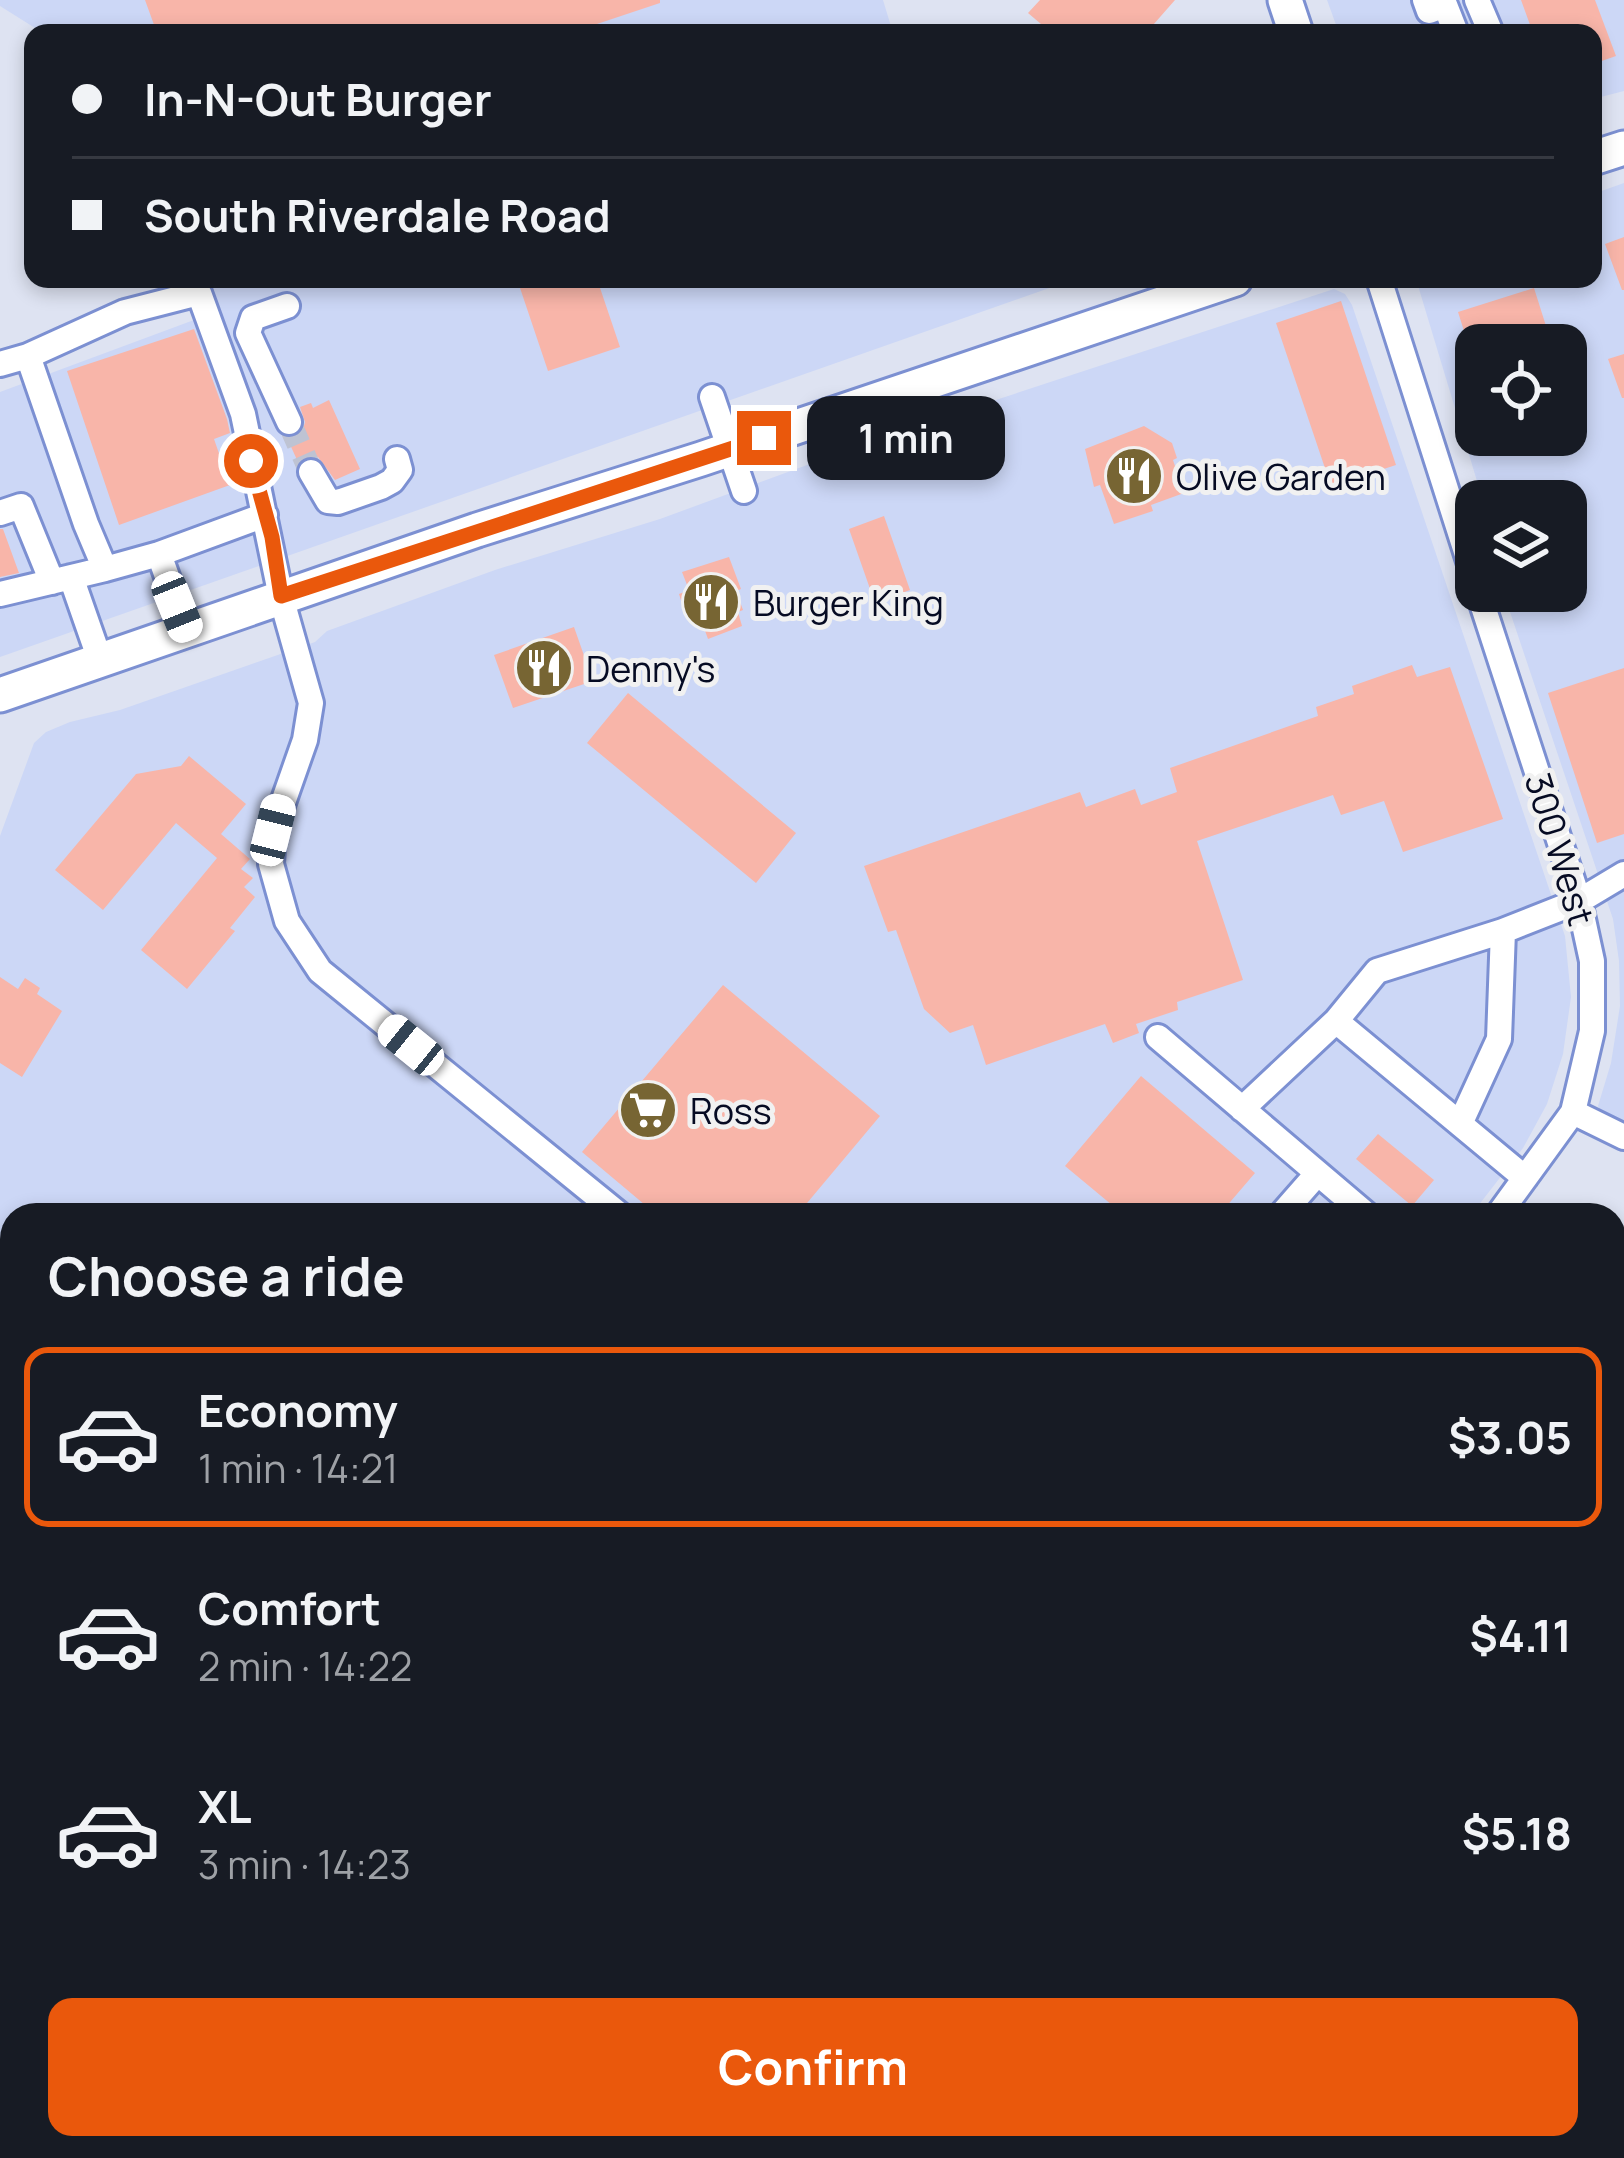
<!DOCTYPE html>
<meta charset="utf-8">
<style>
:root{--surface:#171b24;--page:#242831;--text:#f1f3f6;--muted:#9ea1a6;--line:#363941;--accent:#ea580c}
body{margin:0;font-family:Manrope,sans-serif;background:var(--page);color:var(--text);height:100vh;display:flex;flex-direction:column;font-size:45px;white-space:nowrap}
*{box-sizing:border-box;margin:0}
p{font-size:39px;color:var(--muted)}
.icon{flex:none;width:66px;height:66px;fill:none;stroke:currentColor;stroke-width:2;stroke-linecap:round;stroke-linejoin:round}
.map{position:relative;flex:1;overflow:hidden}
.drawer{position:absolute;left:0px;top:1203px;width:1626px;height:957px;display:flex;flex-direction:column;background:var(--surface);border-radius:36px 36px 0 0;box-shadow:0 6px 18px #0003}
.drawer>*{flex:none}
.top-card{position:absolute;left:24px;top:24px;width:1578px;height:264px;border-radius:24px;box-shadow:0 6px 18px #0003;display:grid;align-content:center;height:264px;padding:0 48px;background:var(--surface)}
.buttons{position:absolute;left:1455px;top:324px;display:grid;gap:24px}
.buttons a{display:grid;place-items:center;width:132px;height:132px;border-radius:24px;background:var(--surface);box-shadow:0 6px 18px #0003;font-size:60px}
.end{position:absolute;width:54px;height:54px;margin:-27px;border:15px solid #ea580c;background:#fff;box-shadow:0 0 0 6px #fff}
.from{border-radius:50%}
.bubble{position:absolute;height:84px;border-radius:24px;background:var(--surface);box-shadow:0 6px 18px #0003;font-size:39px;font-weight:700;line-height:84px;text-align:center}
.car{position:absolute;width:36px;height:72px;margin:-36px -18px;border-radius:15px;box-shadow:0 0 9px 3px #0007;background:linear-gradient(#fff 24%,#345 0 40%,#fff 0 76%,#345 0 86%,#fff 0)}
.top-card b{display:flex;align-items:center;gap:42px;height:114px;font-size:45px}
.top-card b+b{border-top:3px solid var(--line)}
.top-card i{width:30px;height:30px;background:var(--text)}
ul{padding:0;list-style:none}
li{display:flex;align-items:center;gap:36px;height:180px;margin:0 24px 18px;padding:0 24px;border:6px solid transparent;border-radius:24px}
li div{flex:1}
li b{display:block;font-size:45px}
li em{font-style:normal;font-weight:700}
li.selected{border-color:var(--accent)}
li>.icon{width:108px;height:108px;stroke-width:1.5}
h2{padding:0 48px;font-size:54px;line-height:144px}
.button{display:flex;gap:24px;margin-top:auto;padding:24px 48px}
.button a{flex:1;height:138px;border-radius:24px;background:var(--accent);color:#fff;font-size:48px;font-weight:700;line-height:138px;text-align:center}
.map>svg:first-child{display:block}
</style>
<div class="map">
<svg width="1624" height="2158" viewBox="0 0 1624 2158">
<rect width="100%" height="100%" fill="#dee3f2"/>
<path fill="#ccd7f6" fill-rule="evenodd" d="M 0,0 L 883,0 L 893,33 L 43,33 L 0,6 Z
M 1327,0 L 1624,0 L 1624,91 L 1593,99 L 1593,33 L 1339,33 Z
M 1624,183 L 1624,1125 L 1602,1116 L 1598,1106 L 1611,1063 L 1620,1006 L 1619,961 L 1613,919 L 1503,591 L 1566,591 L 1566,501 L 1483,501 L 1416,279 L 1593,279 L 1593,194 ZM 1476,345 L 1566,345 L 1566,435 L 1476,435 Z
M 183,279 L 1075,279 L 0,657 L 0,392 L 202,317 Z
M 1334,289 L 1345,294 L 1352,305 L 1565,936 L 1571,997 L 1563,1054 L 1547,1104 L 1523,1148 L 1471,1215 L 12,1215 L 12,2148 L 269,2148 L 263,2158 L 0,2158 L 0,836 L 34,743 L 46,732 L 70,722 L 120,710 L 249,665 L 315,642 L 327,631 L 495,570 L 660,519 L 889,435 Z
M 1624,1546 L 1624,2158 L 977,2158 L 988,2148 L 1614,2148 L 1614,1555 Z
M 313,2148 L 790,2148 L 783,2158 L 306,2158 Z"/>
<path fill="#f8b5a9" d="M 145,0 L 660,0 L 660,3 L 570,33 L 157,33 Z
M 1040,0 L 1175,0 L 1146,33 L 1033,33 L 1041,24 L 1028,13 Z
M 1521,0 L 1595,0 L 1616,56 L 1593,64 L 1593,33 L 1533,33 Z
M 1624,237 L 1624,290 L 1622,290 L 1605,244 Z
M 517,279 L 597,279 L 620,347 L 548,371 Z
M 1534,288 L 1546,326 L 1476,345 L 1470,350 L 1458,312 Z
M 1341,301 L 1396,465 L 1331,486 L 1276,323 Z
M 194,329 L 227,419 L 230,433 L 214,439 L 230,485 L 119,525 L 67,371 Z
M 1624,354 L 1624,398 L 1622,398 L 1608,359 Z
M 329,400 L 360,469 L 335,480 L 318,457 L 310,456 L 298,462 L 287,438 L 303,430 L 305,422 L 300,407 L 311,403 L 313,408 Z
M 1144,426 L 1172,443 L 1177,458 L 1173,460 L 1184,493 L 1151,505 L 1153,511 L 1114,524 L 1100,485 L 1094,487 L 1085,449 Z
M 884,516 L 910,590 L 875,603 L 849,529 Z
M 0,529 L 3,529 L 19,573 L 0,577 Z
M 729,557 L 741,589 L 736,591 L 743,610 L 738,612 L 742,626 L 708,639 L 699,614 L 687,619 L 679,594 L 689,590 L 682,572 Z
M 574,627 L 593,681 L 513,708 L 494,655 Z
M 1412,665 L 1417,677 L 1450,667 L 1503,819 L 1403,852 L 1384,801 L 1341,815 L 1333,795 L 1197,841 L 1243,980 L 1177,1002 L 1178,1010 L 1136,1024 L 1139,1033 L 1113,1043 L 1105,1024 L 986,1065 L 973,1025 L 950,1033 L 924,1009 L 896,930 L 888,932 L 864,866 L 1080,792 L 1086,807 L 1135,789 L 1141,805 L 1177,792 L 1170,768 L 1318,716 L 1316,707 L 1354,694 L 1352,686 Z
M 1624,668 L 1624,834 L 1597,843 L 1548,693 Z
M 628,693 L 796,833 L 756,883 L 587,743 Z
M 189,756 L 246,804 L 221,834 L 250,859 L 241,869 L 253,878 L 244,887 L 255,897 L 230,928 L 235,931 L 187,989 L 141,950 L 217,858 L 176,823 L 103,910 L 55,870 L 136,774 L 181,766 Z
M 0,977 L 18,989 L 25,978 L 40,988 L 37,994 L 62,1011 L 22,1077 L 0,1063 Z
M 723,985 L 880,1116 L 797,1215 L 657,1215 L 582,1152 Z
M 1141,1076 L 1255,1173 L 1219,1215 L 1124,1215 L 1065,1166 Z
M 1378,1134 L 1434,1180 L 1412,1206 L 1356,1159 Z"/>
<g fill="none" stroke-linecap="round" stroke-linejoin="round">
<path stroke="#bec3d3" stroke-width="24" stroke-dasharray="24 12" stroke-linecap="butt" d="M 289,422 L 311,472"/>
<g stroke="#7c90d2" stroke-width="30">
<path id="minor" d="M 1425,0 L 1429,11 L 1445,5 L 1456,33
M 1477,0 L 1491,33
M 1379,279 L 1476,583
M 287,306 L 253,318 L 248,333 L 289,422
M 0,364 L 28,356
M 712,397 L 744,491
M 311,472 L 328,501 L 338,502 L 381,487 L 392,481 L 400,470 L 397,459
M 0,513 L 21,506 L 52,582
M 159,554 L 265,515
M 71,577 L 100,660
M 1478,591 L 1579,901 L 1592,961 L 1592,1031 L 1573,1112 L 1498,1215
M 0,594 L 105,569
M 186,630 L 159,554 L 105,569 L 86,524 L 28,356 L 125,312 L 199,293 L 243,414 L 281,597 L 311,703 L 305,740 L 273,831 L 271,864 L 287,921 L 320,971 L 620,1215
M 1503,931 L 1579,901 L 1624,874
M 1158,1037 L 1367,1215
M 1242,1109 L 1336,1021
M 1573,1112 L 1624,1137
M 1460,1124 L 1499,1039 L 1503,931 L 1377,971 L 1336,1021 L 1525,1178
M 1281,1215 L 1317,1174
M 282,2158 L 289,2148
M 629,2158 L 635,2148
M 736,2158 L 744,2148
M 800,2158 L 807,2148"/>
</g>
<g stroke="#7c90d2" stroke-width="39">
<path id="major" d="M 1285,0 L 1296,33
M 1593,158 L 1624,148
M 0,695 L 477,530 L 701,459 L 1235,279"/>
</g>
<use href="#minor" stroke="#fff" stroke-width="24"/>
<use href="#major" stroke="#fff" stroke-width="33"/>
<path stroke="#575c71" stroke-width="6" d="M 1614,1598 L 1624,1588
M 1614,1724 L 1624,1714
M 1022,2158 L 1032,2148
M 1176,2158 L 1186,2148"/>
</g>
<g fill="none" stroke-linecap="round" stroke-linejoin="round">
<path stroke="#ea580c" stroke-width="15" d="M 251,461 L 272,537 L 281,596 L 764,438"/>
</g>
<defs>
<g id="restaurant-disc" transform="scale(3)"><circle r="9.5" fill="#776533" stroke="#f1f1f1"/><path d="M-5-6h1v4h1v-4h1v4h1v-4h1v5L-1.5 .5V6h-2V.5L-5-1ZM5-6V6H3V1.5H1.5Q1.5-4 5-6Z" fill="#fff"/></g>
<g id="supermarket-disc" transform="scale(3)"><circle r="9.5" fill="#776533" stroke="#f1f1f1"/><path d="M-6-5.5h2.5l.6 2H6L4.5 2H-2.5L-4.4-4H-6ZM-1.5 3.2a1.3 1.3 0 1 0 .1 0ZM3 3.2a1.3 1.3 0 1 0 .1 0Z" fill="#fff"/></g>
</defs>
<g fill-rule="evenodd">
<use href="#restaurant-disc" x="1134" y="476"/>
<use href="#restaurant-disc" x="711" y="602"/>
<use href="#restaurant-disc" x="544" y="668"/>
<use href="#supermarket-disc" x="648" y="1110"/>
</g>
<g text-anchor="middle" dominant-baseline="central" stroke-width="10" stroke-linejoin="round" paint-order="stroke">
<g font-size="36" fill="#060b23" stroke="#f1f1f1" text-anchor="start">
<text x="1176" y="476">Olive Garden</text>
<text x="753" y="602">Burger King</text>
<text x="586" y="668">Denny's</text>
<text x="690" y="1110">Ross</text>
</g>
<g font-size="36" fill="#060b23" stroke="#f1f1f1">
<text transform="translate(1560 849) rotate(73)">300 West</text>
</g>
</g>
</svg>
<div class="buttons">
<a><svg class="icon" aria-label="locate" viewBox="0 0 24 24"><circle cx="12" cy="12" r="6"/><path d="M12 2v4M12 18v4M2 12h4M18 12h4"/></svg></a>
<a><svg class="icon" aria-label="layers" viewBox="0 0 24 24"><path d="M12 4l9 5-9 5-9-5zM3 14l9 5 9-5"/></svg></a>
</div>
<i class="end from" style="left:251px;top:461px"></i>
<i class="end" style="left:764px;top:438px"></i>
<div class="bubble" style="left:807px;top:396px;width:198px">1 min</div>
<i class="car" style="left:177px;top:607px;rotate:158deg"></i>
<i class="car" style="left:273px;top:830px;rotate:14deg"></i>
<i class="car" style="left:411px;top:1045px;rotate:309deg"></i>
<div class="top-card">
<b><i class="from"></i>In-N-Out Burger</b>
<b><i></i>South Riverdale Road</b>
</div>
<section class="drawer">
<h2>Choose a ride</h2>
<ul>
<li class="selected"><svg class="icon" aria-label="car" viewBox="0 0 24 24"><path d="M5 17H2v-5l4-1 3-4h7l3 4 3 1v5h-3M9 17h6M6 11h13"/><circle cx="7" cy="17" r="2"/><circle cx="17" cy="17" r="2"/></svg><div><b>Economy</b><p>1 min · 14:21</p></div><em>$3.05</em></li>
<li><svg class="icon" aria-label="car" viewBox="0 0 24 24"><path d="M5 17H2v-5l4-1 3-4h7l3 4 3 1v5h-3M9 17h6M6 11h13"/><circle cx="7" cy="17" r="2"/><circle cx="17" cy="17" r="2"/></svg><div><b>Comfort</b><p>2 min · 14:22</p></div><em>$4.11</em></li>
<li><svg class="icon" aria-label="car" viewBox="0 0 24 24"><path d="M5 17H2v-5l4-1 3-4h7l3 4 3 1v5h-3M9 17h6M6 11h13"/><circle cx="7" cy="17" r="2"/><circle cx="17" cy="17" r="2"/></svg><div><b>XL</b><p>3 min · 14:23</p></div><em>$5.18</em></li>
</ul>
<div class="button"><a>Confirm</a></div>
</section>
</div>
